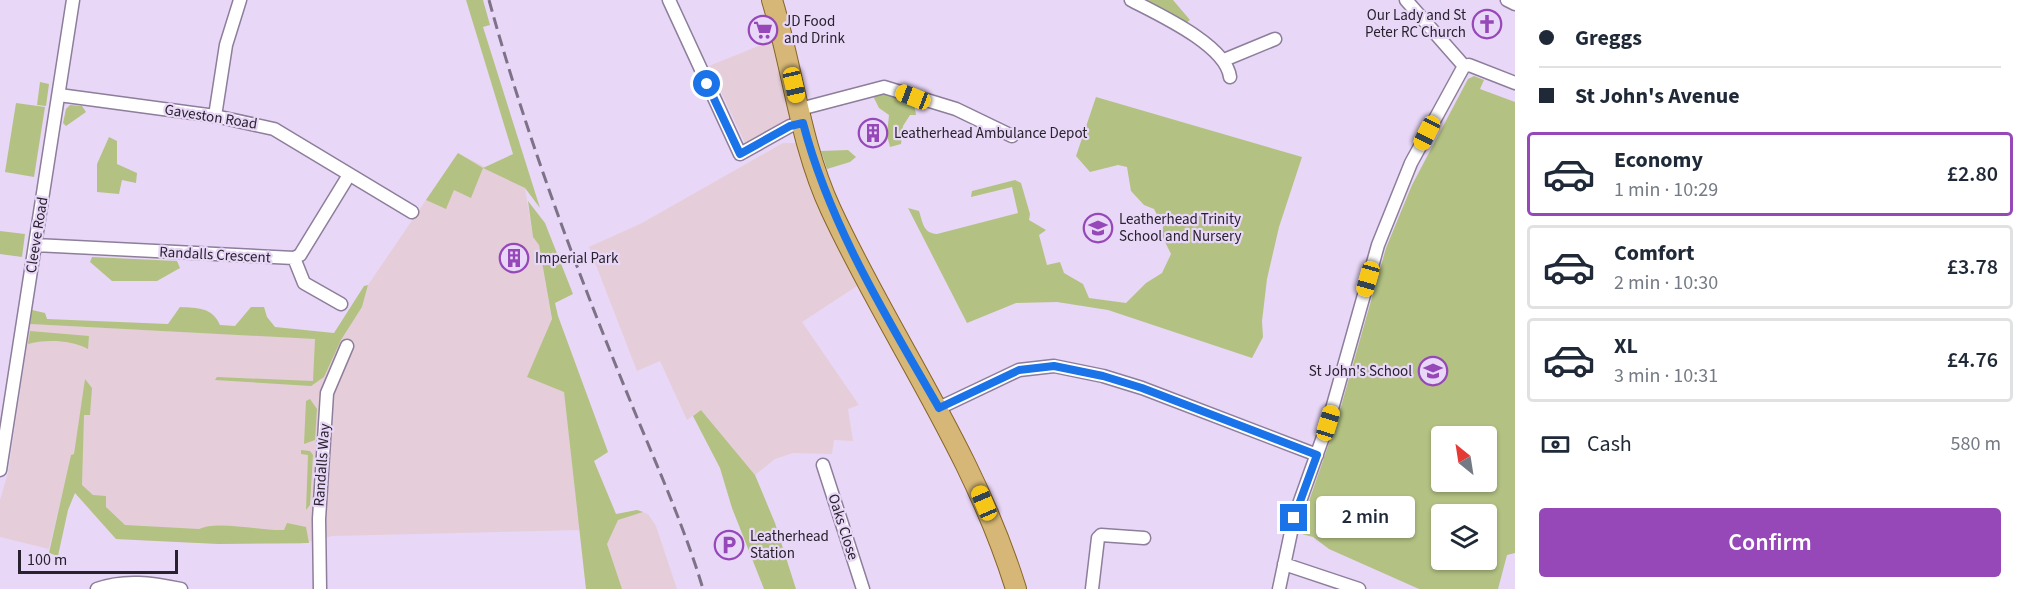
<!DOCTYPE html>
<meta charset="utf-8">
<style>
:root{--surface:#fff;--page:#f6f6f7;--text:#1f2937;--muted:#747a83;--line:#e0e1e3;--accent:#9648b9}
body{margin:0;font-family:"Source Sans 3",sans-serif;background:var(--page);color:var(--text);height:100vh;display:flex;flex-direction:column;font-size:22px;white-space:nowrap}
*{box-sizing:border-box;margin:0}
p{font-size:20px;color:var(--muted)}
.icon{flex:none;width:33px;height:33px;fill:none;stroke:currentColor;stroke-width:2;stroke-linecap:round;stroke-linejoin:round}
.map{position:relative;flex:1;overflow:hidden}
.sheet{display:flex;flex-direction:column;background:var(--surface);width:510px}
.sheet>*{flex:none}
.guide{display:grid;align-content:center;height:132px;padding:0 24px;background:var(--surface)}
.needle{width:39px;rotate:330deg}
.controls{position:absolute;left:1431px;top:426px;display:grid;gap:12px}
.controls a{display:grid;place-items:center;width:66px;height:66px;border-radius:6px;background:var(--surface);box-shadow:0 2px 4px #0004;font-size:30px}
.scale{position:absolute;left:18px;bottom:15px;width:160px;box-sizing:border-box;padding-left:6px;border:3px solid #28222e;border-top:0;font-size:16px;line-height:21px;white-space:nowrap;color:#28222e;-webkit-text-stroke:4px #e8d7f7;paint-order:stroke}
.end{position:absolute;width:27px;height:27px;margin:-14px;border:8px solid #1a73e8;background:#fff;box-shadow:0 0 0 3px #fff}
.from{border-radius:50%}
.bubble{position:absolute;height:42px;border-radius:6px;background:var(--surface);box-shadow:0 2px 4px #0004;font-size:20px;font-weight:600;line-height:42px;text-align:center}
.car{position:absolute;width:18px;height:36px;margin:-18px -9px;border-radius:8px;box-shadow:0 0 4px 2px #0007;background:linear-gradient(#f5c518 24%,#345 0 40%,#f5c518 0 76%,#345 0 86%,#f5c518 0)}
.guide b{display:flex;align-items:center;gap:21px;height:57px;font-size:22px}
.guide b+b{border-top:2px solid var(--line)}
.guide i{width:15px;height:15px;background:var(--text)}
ul{padding:0;list-style:none}
li{display:flex;align-items:center;gap:18px;height:84px;margin:0 12px 9px;padding:0 12px;border:3px solid var(--line);border-radius:6px}
li div{flex:1}
li b{display:block;font-size:22px}
li em{font-style:normal;font-weight:600}
li.selected{border-color:var(--accent)}
li>.icon{width:54px;height:54px;stroke-width:1.5}
.pay{display:flex;align-items:center;gap:15px;height:66px;padding:0 24px;font-size:22px}
.pay p{margin-inline-start:auto}
.button{display:flex;gap:12px;margin-top:auto;padding:12px 24px}
.button a{flex:1;height:69px;border-radius:6px;background:var(--accent);color:#fff;font-size:24px;font-weight:600;line-height:69px;text-align:center}
main{display:flex;flex:1;min-height:0}
.map>svg:first-child{display:block}
</style>
<main>
<div class="map">
<svg width="1515" height="589" viewBox="0 0 1515 589">
<rect width="100%" height="100%" fill="#e8d7f7"/>
<path fill="#e5ced9" d="M 776,39 L 795,116 L 745,143 L 709,66 Z
M 783,143 L 801,143 L 860,284 L 802,322 L 859,405 L 848,409 L 853,441 L 834,440 L 832,454 L 793,453 L 775,459 L 755,475 L 701,410 L 687,420 L 660,361 L 637,371 L 589,247 L 642,223 Z
M 458,153 L 525,188 L 533,237 L 539,244 L 564,392 L 580,530 L 637,510 L 648,514 L 656,526 L 677,589 L 586,589 L 580,530 L 332,536 L 300,544 L 219,544 L 116,539 L 75,493 L 63,491 L 49,549 L 0,537 L 0,500 L 8,473 L 30,324 L 341,340 L 362,307 L 368,285 Z"/>
<path fill="#b3c283" fill-rule="evenodd" d="M 466,0 L 483,0 L 490,25 L 483,27 L 540,208 L 525,188 L 483,168 L 471,198 L 454,190 L 446,209 L 426,200 L 458,153 L 483,168 L 513,154 Z
M 1144,0 L 1173,0 L 1190,20 L 1185,24 Z
M 1474,76 L 1484,80 L 1480,89 L 1515,102 L 1515,553 L 1507,555 L 1498,589 L 1419,589 L 1329,549 L 1313,537 L 1298,533 L 1338,417 L 1386,248 L 1412,185 L 1468,79 ZM 1486,436 L 1486,482 L 1442,482 L 1442,436 ZM 1486,514 L 1486,560 L 1442,560 L 1442,514 Z
M 40,82 L 49,84 L 46,106 L 37,105 Z
M 880,93 L 914,103 L 916,115 L 910,115 L 903,126 L 901,144 L 890,147 L 887,135 L 889,115 L 879,108 L 872,94 Z
M 1096,97 L 1302,157 L 1279,227 L 1267,279 L 1262,321 L 1263,337 L 1252,358 L 1108,310 L 1057,302 L 1016,303 L 967,323 L 908,208 L 919,211 C 923,223 923,233 937,234 L 1018,213 L 1012,187 L 971,197 L 972,191 L 1015,180 L 1021,183 L 1030,214 L 1029,220 L 1046,230 L 1039,235 L 1047,265 L 1060,262 L 1064,273 L 1083,284 L 1089,298 L 1126,303 L 1146,283 L 1162,273 L 1171,254 L 1162,236 L 1163,226 L 1154,209 L 1144,205 L 1131,191 L 1127,167 L 1118,165 L 1090,172 L 1076,156 Z
M 16,103 L 45,107 L 34,177 L 5,172 Z
M 70,105 L 82,106 L 86,112 L 66,126 L 63,123 L 66,109 Z
M 109,137 L 117,141 L 117,164 L 137,173 L 136,183 L 122,180 L 119,194 L 97,192 L 97,164 Z
M 848,150 L 856,157 L 850,162 L 827,169 L 821,151 Z
M 528,201 L 545,223 L 573,294 L 555,303 L 558,316 L 608,452 L 594,461 L 616,514 L 637,510 L 643,512 L 618,520 L 607,544 L 622,589 L 586,589 L 564,392 L 527,377 L 552,319 L 539,245 L 533,237 Z
M 0,231 L 25,234 L 22,257 L 0,254 Z
M 92,257 L 177,261 L 180,268 L 157,281 L 112,281 L 90,262 Z
M 368,285 L 362,307 L 341,340 L 324,377 L 311,386 L 215,380 L 217,377 L 313,381 L 315,339 L 30,324 L 32,310 L 45,313 L 47,319 L 168,324 L 180,307 C 198,308 212,307 220,325 L 235,326 L 251,307 L 264,307 L 267,317 L 275,327 L 334,333 L 364,286 Z
M 30,331 L 89,336 L 88,349 C 72,340 45,339 28,344 Z
M 85,379 L 92,388 L 90,415 L 84,415 L 82,485 L 93,495 L 106,496 L 106,507 L 125,525 L 199,529 C 217,520 261,531 284,530 L 287,523 L 306,527 L 309,543 L 219,544 L 116,539 L 75,493 L 68,510 L 58,556 L 49,553 L 71,455 L 74,454 Z
M 310,399 L 317,409 L 315,440 L 304,444 L 306,401 Z
M 701,410 L 755,475 L 775,523 L 796,589 L 764,589 L 732,508 L 720,468 L 693,416 Z
M 301,450 L 310,451 L 313,455 L 310,505 L 306,510 L 308,455 L 301,454 Z"/>
<g fill="none" stroke-linecap="round" stroke-linejoin="round">
<g stroke="#8d7e9b" stroke-width="15">
<path id="street" d="M 669,0 L 740,154 L 790,126 L 803,123
M 1131,0 C 1158,14 1226,45 1230,77
M 1406,0 L 1464,66
M 1507,0 L 1515,4
M 1224,60 L 1275,39
M 1464,66 L 1469,65 L 1515,83
M 59,95 L 215,116 L 274,129 L 412,212
M 800,109 L 884,87 L 956,109 L 1012,136
M 215,116 L 226,45 L 240,0
M 35,245 L 294,258 L 300,255 L 349,175
M 294,258 L 304,283 L 341,304
M 939,408 L 1019,370 L 1054,366 L 1103,376 L 1142,388 L 1317,455
M 823,465 L 863,589
M 0,470 L 73,0
M 1284,564 L 1359,589
M 97,589 C 125,579 152,583 181,589
M 320,589 L 319,519 L 327,393 L 347,346
M 1092,589 L 1098,538 L 1101,535 L 1144,538
M 1279,589 L 1294,518 L 1328,423 L 1378,245 L 1411,163 L 1464,66"/>
</g>
<g stroke="#876423" stroke-width="22">
<path id="primary" d="M 772,0 C 793,69 800,144 831,210 C 891,339 973,450 1016,589"/>
</g>
<use href="#street" stroke="#fff" stroke-width="12"/>
<use href="#primary" stroke="#d6b777" stroke-width="20"/>
<path stroke="#7d7287" stroke-width="3" stroke-dasharray="12 6" stroke-linecap="butt" d="M 489,0 C 528,142 580,279 636,415 C 660,473 685,529 703,589"/>
</g>
<g fill="none" stroke-linecap="round" stroke-linejoin="round">
<path stroke="#1a73e8" stroke-width="8" d="M 707,84 L 740,154 L 790,126 L 803,123 C 830,226 886,316 939,408 L 1019,370 L 1054,366 L 1103,376 L 1142,388 L 1317,455 L 1294,518"/>
</g>
<defs>
<g id="church-ring" transform="scale(1.5)"><circle r="9.5" fill="#e8d7f7" stroke="#9648b9" stroke-width="1.5"/><path d="M-1.2-6h2.4v3.5h3.3v2.4h-3.3V6h-2.4V-.1h-3.3v-2.4h3.3Z" fill="#9648b9"/></g>
<g id="supermarket-ring" transform="scale(1.5)"><circle r="9.5" fill="#e8d7f7" stroke="#9648b9" stroke-width="1.5"/><path d="M-6-5.5h2.5l.6 2H6L4.5 2H-2.5L-4.4-4H-6ZM-1.5 3.2a1.3 1.3 0 1 0 .1 0ZM3 3.2a1.3 1.3 0 1 0 .1 0Z" fill="#9648b9"/></g>
<g id="building-ring" transform="scale(1.5)"><circle r="9.5" fill="#e8d7f7" stroke="#9648b9" stroke-width="1.5"/><path d="M-4-6H4V6H1V3H-1V6H-4ZM-2.5-4.3h1.7v1.8h-1.7ZM.8-4.3h1.7v1.8H.8ZM-2.5-1h1.7V.8h-1.7ZM.8-1h1.7V.8H.8Z" fill="#9648b9"/></g>
<g id="school-ring" transform="scale(1.5)"><circle r="9.5" fill="#e8d7f7" stroke="#9648b9" stroke-width="1.5"/><path d="M0-5L7-2L0 1L-7-2ZM-4 1L0 2.5L4 1V4Q0 6-4 4Z" fill="#9648b9"/></g>
<g id="parking-ring" transform="scale(1.5)"><circle r="9.5" fill="#e8d7f7" stroke="#9648b9" stroke-width="1.5"/><path d="M-3.5-5.5H1a3.5 3.5 0 0 1 0 7H-1V5.5H-3.5ZM-1-3.4V-.6H.8a1.4 1.4 0 0 0 0-2.8Z" fill="#9648b9"/></g>
</defs>
<g fill-rule="evenodd">
<use href="#church-ring" x="1487" y="24"/>
<use href="#supermarket-ring" x="763" y="30"/>
<use href="#building-ring" x="873" y="133"/>
<use href="#school-ring" x="1098" y="228"/>
<use href="#building-ring" x="514" y="258"/>
<use href="#school-ring" x="1433" y="371"/>
<use href="#parking-ring" x="729" y="545"/>
</g>
<g text-anchor="middle" dominant-baseline="central" stroke-width="4.5" stroke-linejoin="round" paint-order="stroke">
<g font-size="15" fill="#28222e" stroke="#e8d7f7" text-anchor="start">
<text x="1466" y="15" text-anchor="end">Our Lady and St<tspan x="1466" dy="17">Peter RC Church</tspan></text>
<text x="784" y="21">JD Food<tspan x="784" dy="17">and Drink</tspan></text>
<text x="894" y="133">Leatherhead Ambulance Depot</text>
<text x="1119" y="219">Leatherhead Trinity<tspan x="1119" dy="17">School and Nursery</tspan></text>
<text x="535" y="258">Imperial Park</text>
<text x="1412" y="371" text-anchor="end">St John's School</text>
<text x="750" y="536">Leatherhead<tspan x="750" dy="17">Station</tspan></text>
</g>
<g font-size="15" fill="#28222e" stroke="#e8d7f7">
<text transform="translate(211 117) rotate(9)">Gaveston Road</text>
<text transform="translate(37 235) rotate(-81)">Cleeve Road</text>
<text transform="translate(215 255) rotate(3)">Randalls Crescent</text>
<text transform="translate(322 465) rotate(-86)">Randalls Way</text>
<text transform="translate(843 527) rotate(72)">Oaks Close</text>
</g>
</g>
</svg>
<div class="controls">
<a><svg class="needle" viewBox="-14 -14 28 28"><path d="M0-13l5 13h-10z" fill="#e53935"/><path d="M0 13l5-13h-10z" fill="#747a83"/></svg></a>
<a><svg class="icon" aria-label="layers" viewBox="0 0 24 24"><path d="M12 4l9 5-9 5-9-5zM3 14l9 5 9-5"/></svg></a>
</div>
<div class="scale">100 m</div>
<i class="end from" style="left:707px;top:84px"></i>
<i class="end" style="left:1294px;top:518px"></i>
<div class="bubble" style="left:1316px;top:496px;width:99px">2 min</div>
<i class="car" style="left:794px;top:85px;rotate:167deg"></i>
<i class="car" style="left:913px;top:97px;rotate:291deg"></i>
<i class="car" style="left:1427px;top:133px;rotate:207deg"></i>
<i class="car" style="left:1368px;top:279px;rotate:196deg"></i>
<i class="car" style="left:1328px;top:423px;rotate:17deg"></i>
<i class="car" style="left:984px;top:503px;rotate:337deg"></i>
</div>
<section class="sheet">
<div class="guide">
<b><i class="from"></i>Greggs</b>
<b><i></i>St John's Avenue</b>
</div>
<ul>
<li class="selected"><svg class="icon" aria-label="car" viewBox="0 0 24 24"><path d="M5 17H2v-5l4-1 3-4h7l3 4 3 1v5h-3M9 17h6M6 11h13"/><circle cx="7" cy="17" r="2"/><circle cx="17" cy="17" r="2"/></svg><div><b>Economy</b><p>1 min · 10:29</p></div><em>£2.80</em></li>
<li><svg class="icon" aria-label="car" viewBox="0 0 24 24"><path d="M5 17H2v-5l4-1 3-4h7l3 4 3 1v5h-3M9 17h6M6 11h13"/><circle cx="7" cy="17" r="2"/><circle cx="17" cy="17" r="2"/></svg><div><b>Comfort</b><p>2 min · 10:30</p></div><em>£3.78</em></li>
<li><svg class="icon" aria-label="car" viewBox="0 0 24 24"><path d="M5 17H2v-5l4-1 3-4h7l3 4 3 1v5h-3M9 17h6M6 11h13"/><circle cx="7" cy="17" r="2"/><circle cx="17" cy="17" r="2"/></svg><div><b>XL</b><p>3 min · 10:31</p></div><em>£4.76</em></li>
</ul>
<div class="pay"><svg class="icon" aria-label="cash" viewBox="0 0 24 24"><path d="M3 7h18v10H3z"/><circle cx="12" cy="12" r="2"/></svg>Cash<p>580 m</p></div>
<div class="button"><a>Confirm</a></div>
</section>
</main>
